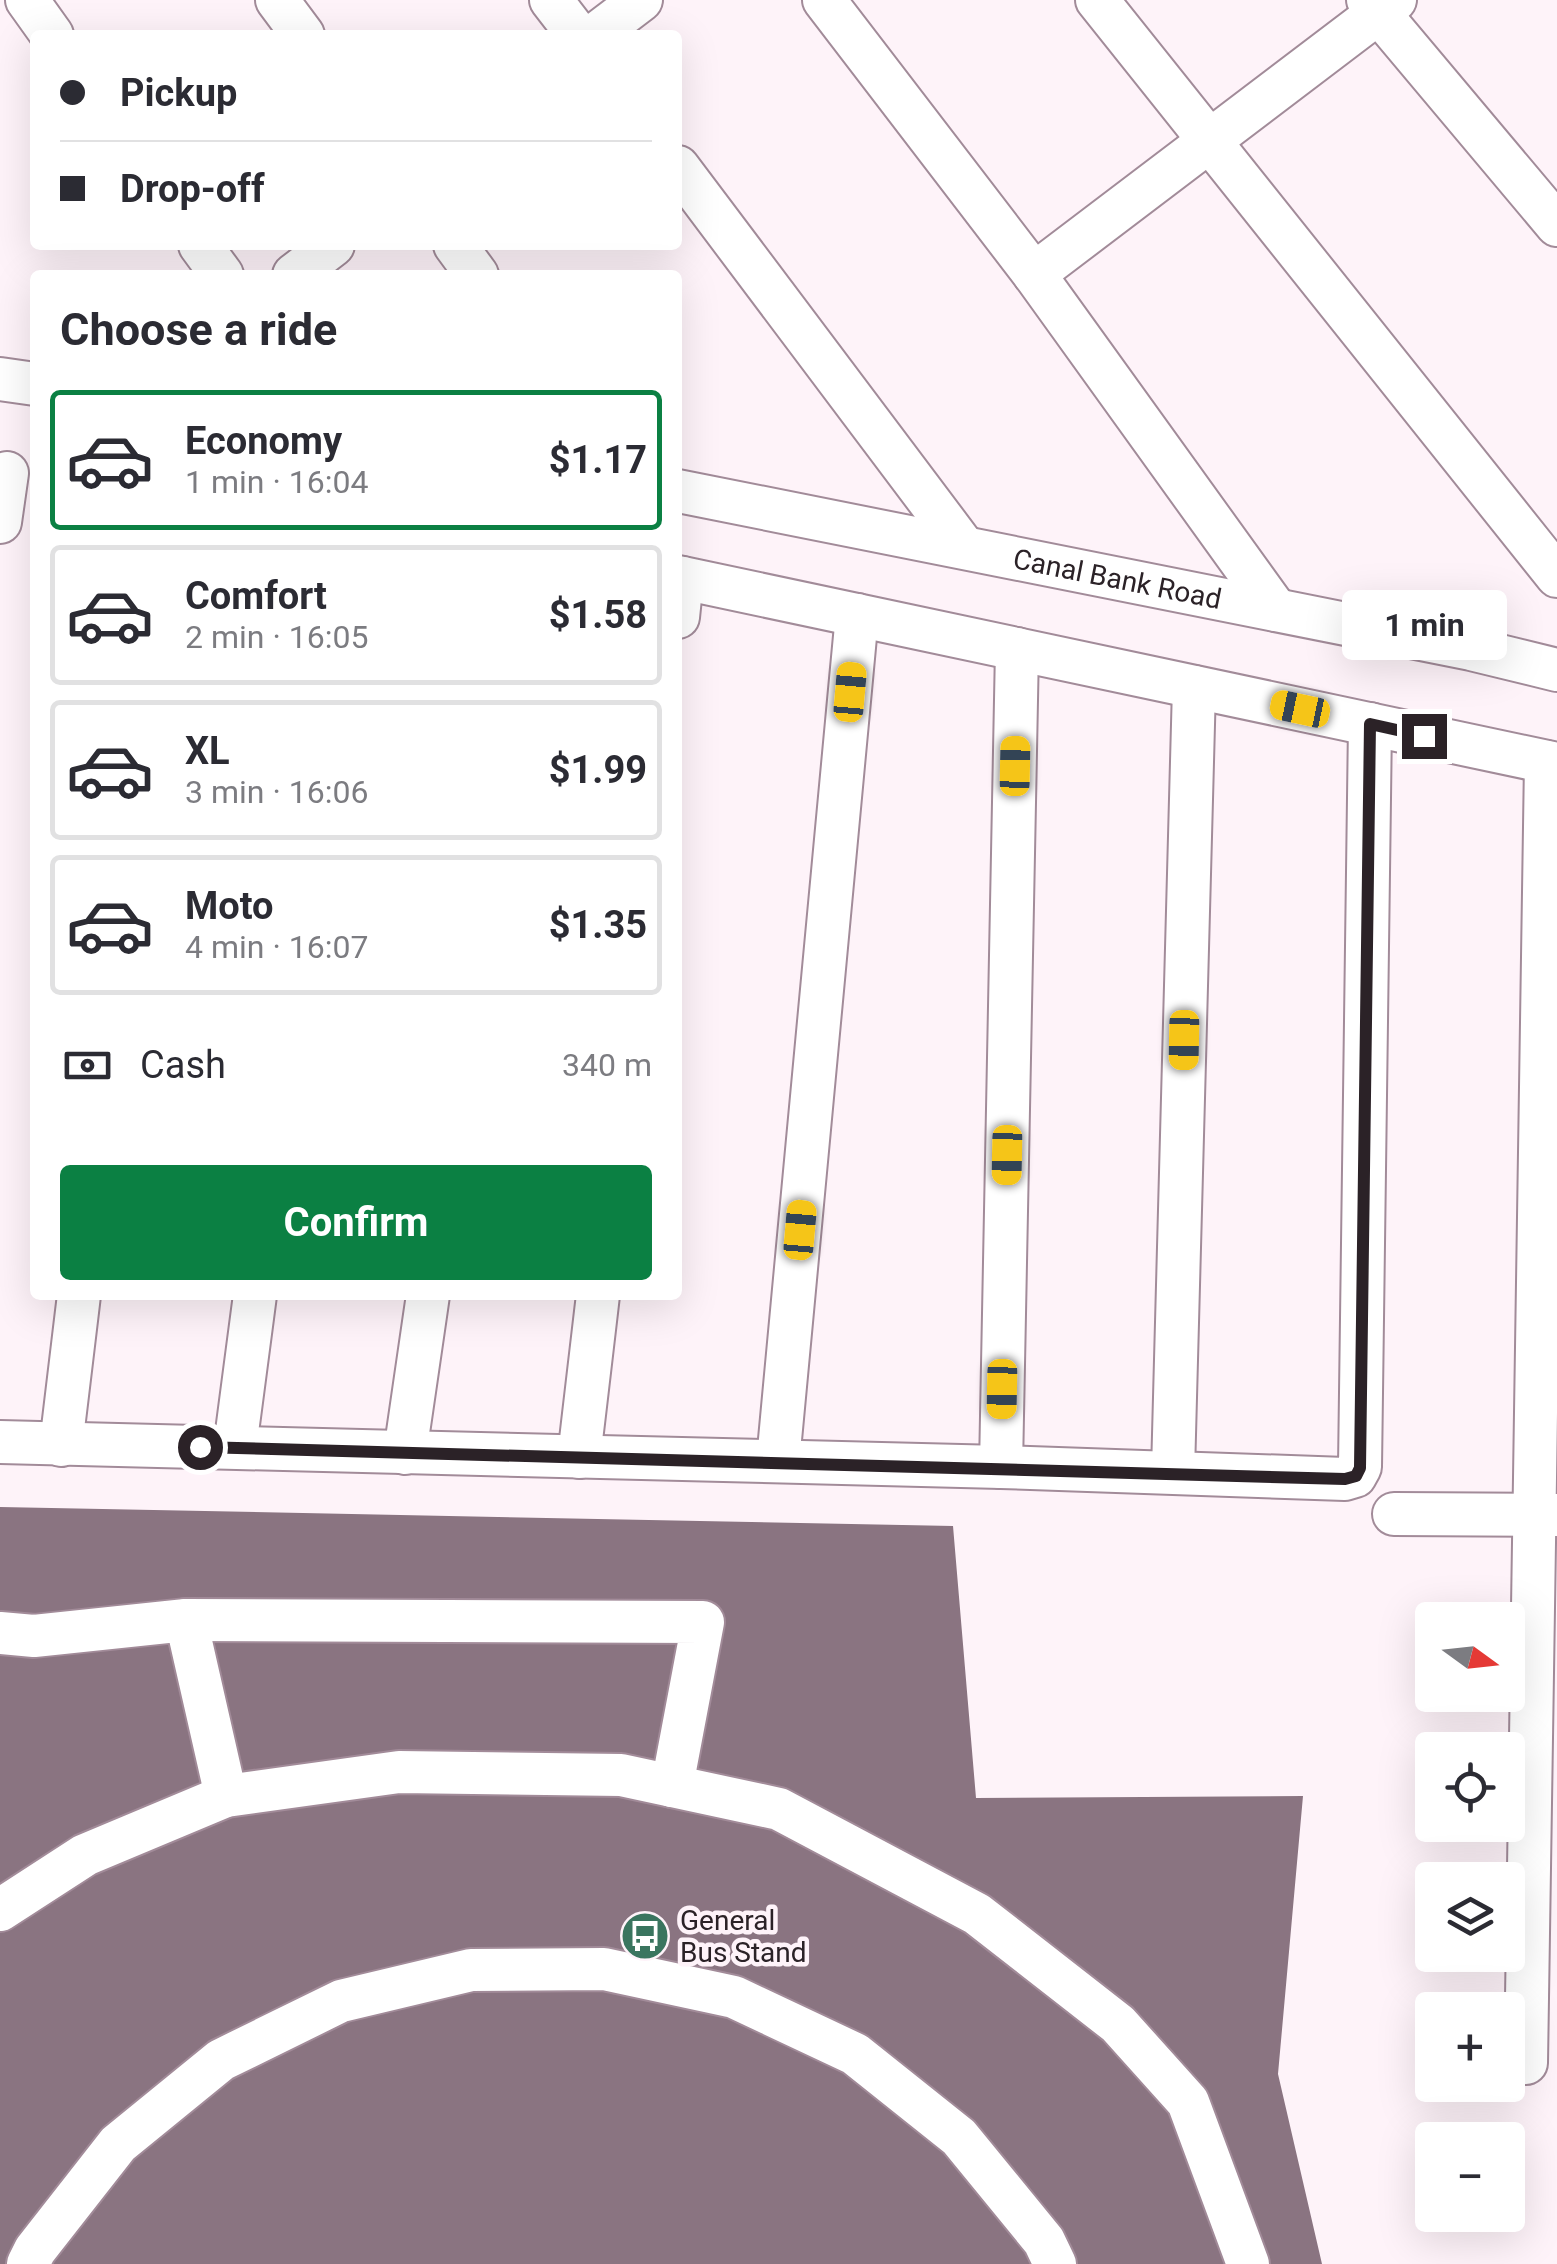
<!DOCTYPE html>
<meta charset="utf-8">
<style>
:root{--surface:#fff;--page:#f7f7f7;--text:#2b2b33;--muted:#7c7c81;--line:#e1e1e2;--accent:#0b8043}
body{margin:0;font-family:Roboto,sans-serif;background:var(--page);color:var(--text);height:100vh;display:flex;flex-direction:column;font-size:38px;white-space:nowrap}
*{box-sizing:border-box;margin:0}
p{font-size:32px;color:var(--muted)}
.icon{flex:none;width:55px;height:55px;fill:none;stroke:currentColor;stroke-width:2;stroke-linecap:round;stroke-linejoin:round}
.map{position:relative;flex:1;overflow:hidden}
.side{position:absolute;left:30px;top:270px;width:652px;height:1030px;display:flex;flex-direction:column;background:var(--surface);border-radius:10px;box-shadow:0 10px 40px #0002}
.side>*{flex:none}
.top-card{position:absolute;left:30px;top:30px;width:652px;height:220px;border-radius:10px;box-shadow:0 10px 40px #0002;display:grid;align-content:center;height:220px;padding:0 30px;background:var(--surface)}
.needle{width:65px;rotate:105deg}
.tools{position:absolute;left:1415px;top:1602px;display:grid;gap:20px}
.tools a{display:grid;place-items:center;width:110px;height:110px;border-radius:10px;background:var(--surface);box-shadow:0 10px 40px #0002;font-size:50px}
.end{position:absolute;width:45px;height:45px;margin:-22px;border:12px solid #2b2227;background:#fff;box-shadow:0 0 0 5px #fff}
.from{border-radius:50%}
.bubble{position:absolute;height:70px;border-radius:10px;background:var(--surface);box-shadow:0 10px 40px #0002;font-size:32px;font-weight:700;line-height:70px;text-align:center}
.car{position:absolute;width:30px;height:60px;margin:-30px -15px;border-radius:12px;box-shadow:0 0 8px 2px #0007;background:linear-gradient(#f5c518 24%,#345 0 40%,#f5c518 0 76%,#345 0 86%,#f5c518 0)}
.top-card b{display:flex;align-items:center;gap:35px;height:95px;font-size:38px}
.top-card b+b{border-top:2px solid var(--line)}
.top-card i{width:25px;height:25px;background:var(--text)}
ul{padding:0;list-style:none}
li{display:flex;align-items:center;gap:30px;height:140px;margin:0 20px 15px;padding:0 10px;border:5px solid var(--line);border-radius:10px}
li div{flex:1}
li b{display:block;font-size:38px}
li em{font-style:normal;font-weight:700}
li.current{border-color:var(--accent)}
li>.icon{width:90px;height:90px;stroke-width:1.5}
h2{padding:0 30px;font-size:45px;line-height:120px}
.pay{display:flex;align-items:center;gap:25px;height:110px;padding:0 30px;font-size:38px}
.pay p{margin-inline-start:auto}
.action{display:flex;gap:20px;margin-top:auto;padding:20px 30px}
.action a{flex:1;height:115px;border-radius:10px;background:var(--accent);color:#fff;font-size:40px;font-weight:700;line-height:115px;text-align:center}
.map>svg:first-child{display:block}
</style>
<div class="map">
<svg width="1557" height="2264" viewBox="0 0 1557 2264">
<rect width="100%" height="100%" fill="#fef3f9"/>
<path fill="#8a7481" d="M 0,1507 L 953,1526 L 976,1798 L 1303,1796 L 1278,2074 L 1322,2264 L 0,2264 Z"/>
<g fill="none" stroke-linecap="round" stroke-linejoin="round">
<g stroke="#a28b99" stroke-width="46">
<g id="minor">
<path d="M 27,0 L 52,35"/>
<path d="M 277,0 L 303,35"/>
<path d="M 551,0 L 578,35"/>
<path d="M 824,0 L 1034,274 L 1276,610"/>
<path d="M 1097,0 L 1557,576"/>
<path d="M 1368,0 L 1557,225"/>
<path d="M 595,35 L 641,0"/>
<path d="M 678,167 L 963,546"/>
<path d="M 200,245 L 222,275"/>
<path d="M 455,245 L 477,275"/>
<path d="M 1034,274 L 1395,0"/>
<path d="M 294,275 L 333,245"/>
<path d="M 0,379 L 35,384"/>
<path id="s1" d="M 678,491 L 1471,649 L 1557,670"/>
<path d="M 0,522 L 7,473"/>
<path d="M 678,577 L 1557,764"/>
<path d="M 678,617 L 682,578"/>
<path d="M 0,1442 L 1001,1467 L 1345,1479 L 1355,1476 L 1360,1467 L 1370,724"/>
<path d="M 61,1445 L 79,1295"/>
<path d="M 235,1447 L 255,1295"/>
<path d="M 405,1453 L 428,1295"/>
<path d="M 579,1457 L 598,1295"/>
<path d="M 778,1461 L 857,615"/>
<path d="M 1001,1467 L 1017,649"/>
<path d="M 1173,1472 L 1194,687"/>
<path d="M 1394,1514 L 1557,1515"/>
<path d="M 186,1620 L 703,1622 L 672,1786"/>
<path d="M 0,1633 L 34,1636 L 186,1620 L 226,1796"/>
<path d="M 0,1910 L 85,1855 L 226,1796 L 399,1772 L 621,1775 L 779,1809 L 977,1914 L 1118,2024 L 1188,2102 L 1248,2264"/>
<path d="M 1526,2063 L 1546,762"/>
<path d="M 28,2264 L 35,2250 L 118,2144 L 221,2060 L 341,2001 L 471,1970 L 604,1969 L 734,1997 L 855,2054 L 959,2137 L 1044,2241 L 1055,2264"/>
</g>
</g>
<use href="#minor" stroke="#fff" stroke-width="42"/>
</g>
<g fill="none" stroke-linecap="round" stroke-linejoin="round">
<path stroke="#2b2227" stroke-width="12" d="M 200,1447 L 1345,1479 L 1356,1476 L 1360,1468 L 1370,724 L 1424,736"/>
</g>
<defs>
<g id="bus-disc" transform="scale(2.5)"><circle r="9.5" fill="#3a755f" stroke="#fef3f9"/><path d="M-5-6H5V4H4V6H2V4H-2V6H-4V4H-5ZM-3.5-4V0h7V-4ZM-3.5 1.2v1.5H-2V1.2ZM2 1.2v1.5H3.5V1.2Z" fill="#fff"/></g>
</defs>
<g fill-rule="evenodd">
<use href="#bus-disc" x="645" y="1936"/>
</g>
<g text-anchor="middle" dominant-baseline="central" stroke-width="9" stroke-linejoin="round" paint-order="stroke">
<g font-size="28" fill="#2b2227" stroke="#fef3f9">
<text stroke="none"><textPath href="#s1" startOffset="448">Canal Bank Road</textPath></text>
</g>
<g font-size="28" fill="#2b2227" stroke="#fef3f9" text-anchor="start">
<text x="680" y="1920">General<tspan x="680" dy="32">Bus Stand</tspan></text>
</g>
</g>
</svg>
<div class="tools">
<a><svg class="needle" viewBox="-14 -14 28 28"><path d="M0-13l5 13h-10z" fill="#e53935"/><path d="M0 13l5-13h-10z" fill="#7c7c81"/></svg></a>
<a><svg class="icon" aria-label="locate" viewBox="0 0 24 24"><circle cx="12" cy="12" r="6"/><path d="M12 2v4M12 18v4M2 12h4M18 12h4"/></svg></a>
<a><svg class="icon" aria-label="layers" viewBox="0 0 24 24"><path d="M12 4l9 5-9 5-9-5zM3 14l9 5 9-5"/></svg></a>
<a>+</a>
<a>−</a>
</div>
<i class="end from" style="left:200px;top:1447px"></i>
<i class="end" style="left:1424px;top:736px"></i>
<div class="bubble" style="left:1342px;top:590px;width:165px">1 min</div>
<i class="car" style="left:850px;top:692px;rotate:5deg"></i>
<i class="car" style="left:1300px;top:709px;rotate:282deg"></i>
<i class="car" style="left:1015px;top:766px;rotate:1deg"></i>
<i class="car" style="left:1184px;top:1040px;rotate:181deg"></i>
<i class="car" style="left:1007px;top:1155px;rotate:181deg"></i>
<i class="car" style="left:800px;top:1230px;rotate:5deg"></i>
<i class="car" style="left:1002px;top:1389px;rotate:181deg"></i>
<div class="top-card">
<b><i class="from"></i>Pickup</b>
<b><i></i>Drop-off</b>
</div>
<section class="side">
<h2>Choose a ride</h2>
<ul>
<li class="current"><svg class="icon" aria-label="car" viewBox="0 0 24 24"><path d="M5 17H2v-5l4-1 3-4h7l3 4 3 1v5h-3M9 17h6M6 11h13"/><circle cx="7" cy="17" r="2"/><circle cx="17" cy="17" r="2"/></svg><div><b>Economy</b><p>1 min · 16:04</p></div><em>$1.17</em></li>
<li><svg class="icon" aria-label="car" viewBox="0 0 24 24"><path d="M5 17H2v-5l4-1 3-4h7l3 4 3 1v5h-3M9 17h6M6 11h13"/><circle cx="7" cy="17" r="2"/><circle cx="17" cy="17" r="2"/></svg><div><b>Comfort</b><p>2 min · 16:05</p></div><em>$1.58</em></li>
<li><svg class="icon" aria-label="car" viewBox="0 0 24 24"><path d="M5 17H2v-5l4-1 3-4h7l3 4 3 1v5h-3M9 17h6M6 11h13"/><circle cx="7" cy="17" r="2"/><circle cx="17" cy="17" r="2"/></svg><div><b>XL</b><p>3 min · 16:06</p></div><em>$1.99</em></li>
<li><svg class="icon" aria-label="car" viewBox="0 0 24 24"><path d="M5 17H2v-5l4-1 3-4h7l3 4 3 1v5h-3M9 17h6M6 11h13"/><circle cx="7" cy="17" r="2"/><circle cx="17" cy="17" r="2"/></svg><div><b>Moto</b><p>4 min · 16:07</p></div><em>$1.35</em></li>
</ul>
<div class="pay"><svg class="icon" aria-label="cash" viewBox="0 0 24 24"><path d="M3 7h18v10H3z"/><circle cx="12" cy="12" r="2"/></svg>Cash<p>340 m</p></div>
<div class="action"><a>Confirm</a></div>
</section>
</div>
